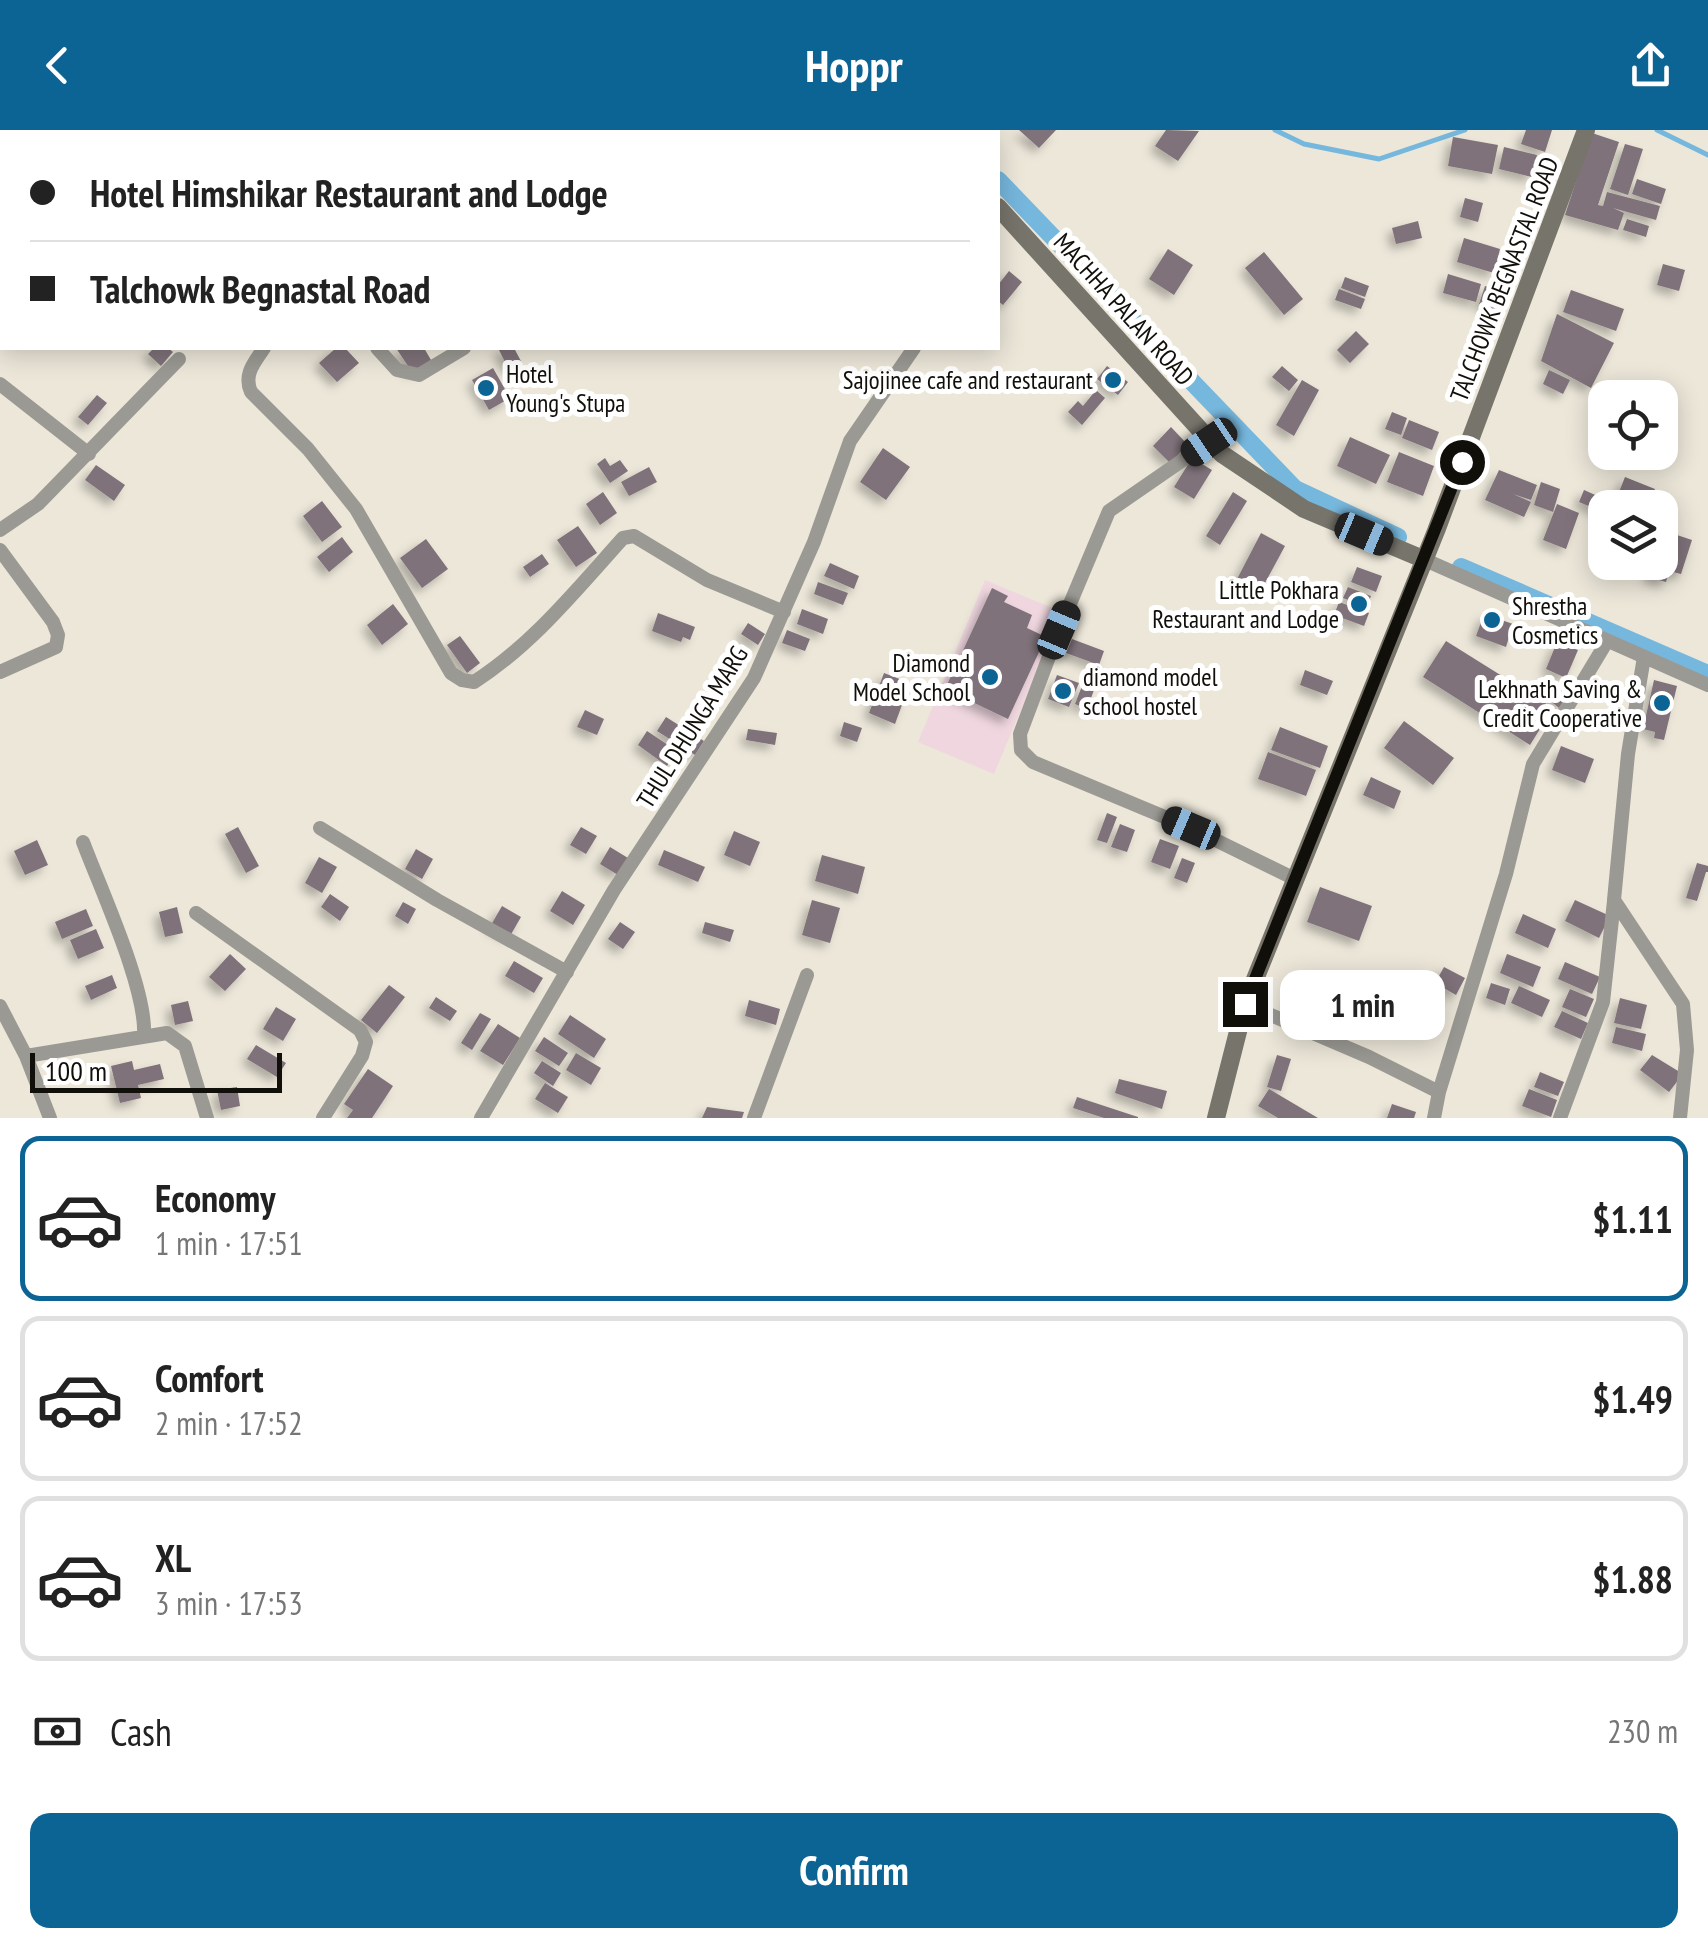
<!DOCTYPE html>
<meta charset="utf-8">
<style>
:root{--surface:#fff;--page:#f6f6f6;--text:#222;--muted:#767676;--line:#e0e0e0;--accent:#0c6495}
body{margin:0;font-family:"PT Sans Narrow",sans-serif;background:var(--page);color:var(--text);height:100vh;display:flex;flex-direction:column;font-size:38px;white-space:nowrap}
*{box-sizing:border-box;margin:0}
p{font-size:32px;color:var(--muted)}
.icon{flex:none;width:55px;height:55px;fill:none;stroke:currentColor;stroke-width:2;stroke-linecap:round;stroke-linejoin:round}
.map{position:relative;height:988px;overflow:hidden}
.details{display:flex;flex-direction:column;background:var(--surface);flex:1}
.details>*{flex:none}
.guide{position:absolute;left:0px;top:0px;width:1000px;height:220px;box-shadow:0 5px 25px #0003;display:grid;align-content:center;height:220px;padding:0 30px;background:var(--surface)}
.fabs{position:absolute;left:1588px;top:250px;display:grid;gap:20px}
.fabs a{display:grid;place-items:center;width:90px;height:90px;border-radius:20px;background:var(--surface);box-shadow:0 5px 25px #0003;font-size:50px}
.scale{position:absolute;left:30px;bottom:25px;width:252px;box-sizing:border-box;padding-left:10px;border:5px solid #100f0a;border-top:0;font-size:28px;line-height:35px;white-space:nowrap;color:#100f0a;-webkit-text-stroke:8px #fff;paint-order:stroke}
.end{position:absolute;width:45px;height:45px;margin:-22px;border:12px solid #100f0a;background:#fff;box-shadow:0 0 0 5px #fff}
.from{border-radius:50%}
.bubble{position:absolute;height:70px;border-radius:20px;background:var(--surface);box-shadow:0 5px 25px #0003;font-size:32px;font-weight:600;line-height:70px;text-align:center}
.car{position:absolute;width:30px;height:60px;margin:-30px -15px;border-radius:12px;box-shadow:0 0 8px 2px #0007;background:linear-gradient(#222 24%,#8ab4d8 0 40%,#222 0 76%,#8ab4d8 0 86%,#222 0)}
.guide b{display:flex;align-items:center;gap:35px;height:95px;font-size:38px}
.guide b+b{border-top:2px solid var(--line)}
.guide i{width:25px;height:25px;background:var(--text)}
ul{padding:18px 0 0;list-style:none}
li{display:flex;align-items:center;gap:30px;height:165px;margin:0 20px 15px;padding:0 10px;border:5px solid var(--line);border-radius:20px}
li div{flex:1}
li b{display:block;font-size:38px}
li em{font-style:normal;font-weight:600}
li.on{border-color:var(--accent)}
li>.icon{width:90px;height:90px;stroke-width:1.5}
.pay{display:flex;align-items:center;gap:25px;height:110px;padding:0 30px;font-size:38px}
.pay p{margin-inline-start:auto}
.action{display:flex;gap:20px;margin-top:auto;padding:20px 30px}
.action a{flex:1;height:115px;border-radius:20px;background:var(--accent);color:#fff;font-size:40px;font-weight:600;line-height:115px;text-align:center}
header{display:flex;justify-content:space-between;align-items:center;height:130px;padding:0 30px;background:var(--accent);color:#fff;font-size:45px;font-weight:600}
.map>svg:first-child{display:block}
</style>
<header><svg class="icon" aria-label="back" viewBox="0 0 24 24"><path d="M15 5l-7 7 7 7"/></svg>Hoppr<svg class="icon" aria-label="share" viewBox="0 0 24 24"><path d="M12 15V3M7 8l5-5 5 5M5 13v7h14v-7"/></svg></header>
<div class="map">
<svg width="1708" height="988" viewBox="0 0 1708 988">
<defs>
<filter id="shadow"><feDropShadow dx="-5.5" dy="5.5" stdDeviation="5" flood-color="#0004"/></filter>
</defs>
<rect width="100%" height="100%" fill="#ece7d9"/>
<path fill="#efd6df" d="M 985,450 L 1062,482 L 994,644 L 918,612 Z"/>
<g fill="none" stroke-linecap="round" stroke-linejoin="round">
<path stroke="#76b7dd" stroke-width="5" d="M 1275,0 L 1304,14 L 1379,29 L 1465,0
M 1657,0 L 1708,25"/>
<path stroke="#76b7dd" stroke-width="18" d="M 950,0 L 952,2
M 998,50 L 1295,359 L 1398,407
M 1461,437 L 1708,544"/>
</g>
<path fill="#7f727a" filter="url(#shadow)" d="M 1019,0 L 1056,0 L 1039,18 Z
M 1166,0 L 1199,1 L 1178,31 L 1155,16 Z
M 1526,0 L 1552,0 L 1545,22 L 1521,14 Z
M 1592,3 L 1619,12 L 1598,75 L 1603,76 L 1607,62 L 1660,76 L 1656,90 L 1613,78 L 1624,83 L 1618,100 L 1565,85 Z
M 1453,7 L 1498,15 L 1492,44 L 1448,36 Z
M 1625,14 L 1643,19 L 1628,65 L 1610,59 Z
M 1504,17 L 1537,25 L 1532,47 L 1499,39 Z
M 1637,49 L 1666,59 L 1661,74 L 1632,64 Z
M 1465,68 L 1483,73 L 1478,92 L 1460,87 Z
M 1627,89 L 1649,96 L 1646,107 L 1623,100 Z
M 1418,91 L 1422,108 L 1396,114 L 1392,98 Z
M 1464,108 L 1500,119 L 1494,143 L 1457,132 Z
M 1168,119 L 1193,135 L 1174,165 L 1149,149 Z
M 1264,122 L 1303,169 L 1284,185 L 1245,138 Z
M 1663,134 L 1685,140 L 1679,161 L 1657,155 Z
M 1009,141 L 1022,152 L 1003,175 L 998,171 L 998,155 Z
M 1448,144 L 1481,154 L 1476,172 L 1443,163 Z
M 1345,147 L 1369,156 L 1365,167 L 1341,158 Z
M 1485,156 L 1508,163 L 1503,181 L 1479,174 Z
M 1339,159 L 1365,169 L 1361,179 L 1335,170 Z
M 1571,160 L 1624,179 L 1616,201 L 1563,182 Z
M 1557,184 L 1614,213 L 1591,258 L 1541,231 Z
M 1356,201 L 1369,214 L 1350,233 L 1337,220 Z
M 154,218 L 168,218 L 173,222 L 161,236 L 148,224 Z
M 336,218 L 345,218 L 359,233 L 337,252 L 319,233 Z
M 396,218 L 424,218 L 431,230 L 412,242 Z
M 498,218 L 514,218 L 522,233 L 509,240 Z
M 1107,236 L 1128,252 L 1118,265 L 1097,249 Z
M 1282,236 L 1298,250 L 1289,261 L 1272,247 Z
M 493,238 L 510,268 L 489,280 L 472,250 Z
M 1549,240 L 1570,250 L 1563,264 L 1543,254 Z
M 1302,250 L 1319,260 L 1294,306 L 1276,295 Z
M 1096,260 L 1105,268 L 1082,295 L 1068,282 L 1078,271 L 1083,276 Z
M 97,265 L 107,273 L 88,295 L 78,287 Z
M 1392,282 L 1407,288 L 1401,305 L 1385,299 Z
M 1409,290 L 1439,302 L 1432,320 L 1402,308 Z
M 1171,297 L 1188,315 L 1170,333 L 1153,316 Z
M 1350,307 L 1390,325 L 1376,354 L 1337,336 Z
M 883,318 L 910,337 L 886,370 L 860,352 Z
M 1399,322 L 1434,336 L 1423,366 L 1387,352 Z
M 605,328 L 610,336 L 620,330 L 628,341 L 610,353 L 597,334 Z
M 1192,328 L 1212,340 L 1194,369 L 1174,357 Z
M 96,335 L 125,355 L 114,371 L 85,350 Z
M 649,337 L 657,352 L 629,366 L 621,352 Z
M 1499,340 L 1537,355 L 1531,370 L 1513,364 L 1531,372 L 1524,387 L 1485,370 Z
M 1625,347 L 1655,359 L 1650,374 L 1619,362 Z
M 1541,352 L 1560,359 L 1553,382 L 1534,375 Z
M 1584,360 L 1611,372 L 1605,378 L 1605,383 L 1579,372 Z
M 603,362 L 617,383 L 600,395 L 586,374 Z
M 1233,362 L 1247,371 L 1220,415 L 1206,406 Z
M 322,371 L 342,397 L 322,412 L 303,386 Z
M 1557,374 L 1579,383 L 1566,419 L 1543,410 Z
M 578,396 L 597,423 L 576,437 L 557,410 Z
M 1261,403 L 1285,416 L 1259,464 L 1236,451 Z
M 1674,404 L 1692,410 L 1681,444 L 1669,441 L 1666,452 L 1648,447 L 1653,432 L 1660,432 L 1660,409 L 1672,412 Z
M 342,407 L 353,422 L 329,442 L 317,427 Z
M 426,409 L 448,439 L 422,458 L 400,428 Z
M 542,424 L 549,434 L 530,447 L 523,437 Z
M 830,433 L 859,446 L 854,459 L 824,446 Z
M 1357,437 L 1382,446 L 1376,462 L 1351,452 Z
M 818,452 L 848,463 L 843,475 L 814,464 Z
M 1348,457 L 1371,466 L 1367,477 L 1343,468 Z
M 992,458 L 1008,466 L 1004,472 L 1032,485 L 1027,498 L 1046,507 L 1008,589 L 945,559 Z
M 1339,472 L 1369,483 L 1364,496 L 1334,485 Z
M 393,474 L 408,494 L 382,515 L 367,495 Z
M 802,479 L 828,489 L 823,504 L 797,494 Z
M 658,483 L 695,497 L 690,510 L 683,507 L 681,512 L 652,501 Z
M 1484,484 L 1513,494 L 1506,517 L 1476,506 Z
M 748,493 L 765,504 L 758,515 L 741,504 Z
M 787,500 L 810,509 L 805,521 L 782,513 Z
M 460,506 L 480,533 L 467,543 L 447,515 Z
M 1072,509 L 1104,521 L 1099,535 L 1066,523 Z
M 1446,511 L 1553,578 L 1530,615 L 1423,547 Z
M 1557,512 L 1578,520 L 1566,548 L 1546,539 Z
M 1305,540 L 1333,551 L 1327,565 L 1300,555 Z
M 884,543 L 910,553 L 895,594 L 869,583 Z
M 1057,545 L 1079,553 L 1069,577 L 1048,569 Z
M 1547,547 L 1569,564 L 1559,578 L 1537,560 Z
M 1654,550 L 1677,556 L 1664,610 L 1654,608 L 1655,602 L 1643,599 Z
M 1082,556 L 1094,560 L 1087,579 L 1075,574 Z
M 585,580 L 604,589 L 597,605 L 577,597 Z
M 666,587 L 704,611 L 695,625 L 657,601 Z
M 1404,591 L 1454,628 L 1433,655 L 1384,618 Z
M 844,592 L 862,598 L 857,612 L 840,606 Z
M 1280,597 L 1328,616 L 1320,638 L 1271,620 Z
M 748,599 L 777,603 L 775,615 L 746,610 Z
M 647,601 L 677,621 L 667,636 L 638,615 Z
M 1561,616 L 1594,629 L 1585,653 L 1552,640 Z
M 1268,622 L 1316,640 L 1306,666 L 1258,649 Z
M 1371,647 L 1401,661 L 1394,679 L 1363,665 Z
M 1107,683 L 1117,687 L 1107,713 L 1097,710 Z
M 1120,694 L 1135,700 L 1127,722 L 1111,717 Z
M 238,697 L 259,736 L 246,743 L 225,704 Z
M 581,697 L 597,706 L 586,724 L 570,715 Z
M 734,701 L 760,712 L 750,736 L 724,725 Z
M 1160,709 L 1179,716 L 1170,739 L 1151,732 Z
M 37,710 L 48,735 L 25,745 L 14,721 Z
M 610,717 L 628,728 L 618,745 L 600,734 Z
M 416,719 L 433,729 L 422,749 L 405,739 Z
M 664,720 L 705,737 L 698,752 L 658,735 Z
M 822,725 L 865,737 L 858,764 L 815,751 Z
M 319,727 L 337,737 L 322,763 L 305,753 Z
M 1182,728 L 1195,733 L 1187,753 L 1174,748 Z
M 1697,733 L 1708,736 L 1708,742 L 1706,742 L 1697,771 L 1686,768 Z
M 1320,757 L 1372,776 L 1359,811 L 1307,792 Z
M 562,761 L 585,775 L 573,795 L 550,781 Z
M 330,764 L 349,777 L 340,791 L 321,777 Z
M 812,770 L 840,778 L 830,813 L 802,805 Z
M 1575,770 L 1610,786 L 1599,808 L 1565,791 Z
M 403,772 L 416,779 L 408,794 L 395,786 Z
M 502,776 L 521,787 L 510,806 L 491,795 Z
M 177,777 L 183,803 L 165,807 L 159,782 Z
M 86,779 L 93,796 L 62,809 L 55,792 Z
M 1523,784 L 1556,799 L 1548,818 L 1515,803 Z
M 620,792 L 635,802 L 623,819 L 608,809 Z
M 705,792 L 734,800 L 730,812 L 702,803 Z
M 96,799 L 104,818 L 78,829 L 70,810 Z
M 230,824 L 246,839 L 225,861 L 209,847 Z
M 1507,824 L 1541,837 L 1533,857 L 1500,843 Z
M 514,831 L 543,848 L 534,863 L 505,846 Z
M 1565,832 L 1600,847 L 1592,864 L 1558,849 Z
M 1444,837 L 1465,848 L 1456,865 L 1435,853 Z
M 112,845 L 117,858 L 91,870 L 85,856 Z
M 1491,853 L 1510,859 L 1505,875 L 1486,868 Z
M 389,855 L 405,867 L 377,903 L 361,890 Z
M 1519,856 L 1550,870 L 1542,887 L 1511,873 Z
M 1570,859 L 1594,869 L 1586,887 L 1562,877 Z
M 1295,864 L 1329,879 L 1321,898 L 1287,883 Z
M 436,867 L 457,881 L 450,891 L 429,878 Z
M 1620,868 L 1647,875 L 1641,899 L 1614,893 Z
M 749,870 L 780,879 L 776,895 L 745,886 Z
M 188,871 L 193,891 L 175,895 L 171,875 Z
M 276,877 L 296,889 L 283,911 L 263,899 Z
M 1562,881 L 1588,893 L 1581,909 L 1554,897 Z
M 480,883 L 491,889 L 472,920 L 461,913 Z
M 570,885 L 606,909 L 594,928 L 558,904 Z
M 498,894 L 520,908 L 503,935 L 480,921 Z
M 1616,897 L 1646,904 L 1642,921 L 1612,913 Z
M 544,907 L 568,923 L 559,936 L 535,921 Z
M 256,915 L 286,933 L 277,947 L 247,929 Z
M 576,923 L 601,938 L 591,955 L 566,940 Z
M 1277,925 L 1291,929 L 1281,961 L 1267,957 Z
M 1652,925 L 1683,944 L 1669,962 L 1640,940 Z
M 132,931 L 134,940 L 160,934 L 164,949 L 138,955 L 141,968 L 120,973 L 111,936 Z
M 542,931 L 561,943 L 553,956 L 534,943 Z
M 368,939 L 393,956 L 372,988 L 347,988 L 353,980 L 344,974 Z
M 1540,942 L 1564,952 L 1558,966 L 1534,957 Z
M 1119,949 L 1167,961 L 1162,979 L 1115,963 Z
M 545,953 L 568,967 L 558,983 L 535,969 Z
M 237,957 L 240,976 L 221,980 L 217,960 Z
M 1269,959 L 1318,988 L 1278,988 L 1258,976 Z
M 1529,959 L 1557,970 L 1551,987 L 1522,976 Z
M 1077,967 L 1138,987 L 1138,988 L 1104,988 L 1073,978 Z
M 1392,974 L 1416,982 L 1414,988 L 1387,988 Z
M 707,977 L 744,982 L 742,988 L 702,988 Z"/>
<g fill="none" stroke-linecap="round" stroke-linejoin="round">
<path stroke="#9b9993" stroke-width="14" d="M 278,0 L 280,2
M 730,2 L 733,0
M 264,218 C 255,232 243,244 251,262 L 308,319 L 356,379 L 451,543 L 462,550 L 474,552 C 532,515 577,459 623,408 L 634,406 L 707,450 L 784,482
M 377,218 L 397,240 L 419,245 L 464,218
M 0,254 L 89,324
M 1209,312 L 1109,381 L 1059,500 L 1020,604 L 1021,620 L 1033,632 L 1191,698 L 1295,749
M 0,400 L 38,374 L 179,229
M 0,420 L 53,492 L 58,505 L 56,517 L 0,542
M 1423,429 L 1708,555
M 1644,527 L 1628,624 L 1614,770 L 1683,874 L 1687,920 L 1680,988
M 320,698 L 437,770 L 567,842
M 83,712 C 101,760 147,859 144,906
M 196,783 L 360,900 L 366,912 L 362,926 L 323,988
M 1245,874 L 1369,927 L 1439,962 L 1506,744 L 1533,634 L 1606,513
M 0,876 L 26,926 L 50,988
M 26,926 L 167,903 L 185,916 L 207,988
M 481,988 L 614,760 L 754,548 L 814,412 L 850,311 L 914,218
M 754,988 L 807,845
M 1434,988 L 1439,962
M 1560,988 L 1603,872 L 1614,771"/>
<path stroke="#77746b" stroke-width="18" d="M 922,0 L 924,2
M 998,77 L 1222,324 L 1304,379 L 1423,429
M 1216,988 L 1245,874 L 1436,401 L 1586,0"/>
</g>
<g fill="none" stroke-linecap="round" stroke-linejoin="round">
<path stroke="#100f0a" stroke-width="12" d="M 1245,874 L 1462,332"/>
</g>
<g fill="#0c6495" stroke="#fff" stroke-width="4">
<circle cx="1113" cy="250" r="10"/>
<circle cx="486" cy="258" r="10"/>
<circle cx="1359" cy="474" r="10"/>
<circle cx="1492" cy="490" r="10"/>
<circle cx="990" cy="547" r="10"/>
<circle cx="1063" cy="561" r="10"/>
<circle cx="1662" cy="573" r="10"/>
</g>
<g text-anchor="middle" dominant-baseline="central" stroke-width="10" stroke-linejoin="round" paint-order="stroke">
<g font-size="25" fill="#100f0a" stroke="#fff">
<text transform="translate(1504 149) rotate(-69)">TALCHOWK BEGNASTAL ROAD</text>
<text transform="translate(1124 179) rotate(48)">MACHHA PALAN ROAD</text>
<text transform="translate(692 597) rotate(-58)">THUL DHUNGA MARG</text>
</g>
<g font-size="25" fill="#100f0a" stroke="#fff" text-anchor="end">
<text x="506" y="244" text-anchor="start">Hotel<tspan x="506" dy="29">Young's Stupa</tspan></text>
<text x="1093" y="250">Sajojinee cafe and restaurant</text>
<text x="1339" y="460">Little Pokhara<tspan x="1339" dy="29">Restaurant and Lodge</tspan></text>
<text x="1512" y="476" text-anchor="start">Shrestha<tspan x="1512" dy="29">Cosmetics</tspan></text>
<text x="970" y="533">Diamond<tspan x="970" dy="29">Model School</tspan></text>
<text x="1083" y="547" text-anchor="start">diamond model<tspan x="1083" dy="29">school hostel</tspan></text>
<text x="1642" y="559">Lekhnath Saving &amp;<tspan x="1642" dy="29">Credit Cooperative</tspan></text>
</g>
</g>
</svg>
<div class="fabs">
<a><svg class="icon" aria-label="locate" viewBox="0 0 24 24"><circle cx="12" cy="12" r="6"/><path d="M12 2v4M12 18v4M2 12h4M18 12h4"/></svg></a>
<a><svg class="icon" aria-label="layers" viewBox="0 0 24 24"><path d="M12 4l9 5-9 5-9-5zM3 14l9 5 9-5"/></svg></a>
</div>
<div class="scale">100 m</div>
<i class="end from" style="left:1462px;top:332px"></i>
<i class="end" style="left:1245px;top:874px"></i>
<div class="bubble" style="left:1280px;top:840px;width:165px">1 min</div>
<i class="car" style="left:1209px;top:312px;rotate:236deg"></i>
<i class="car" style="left:1364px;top:404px;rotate:113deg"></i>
<i class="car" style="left:1059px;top:500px;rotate:23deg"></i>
<i class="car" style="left:1191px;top:698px;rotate:293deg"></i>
<div class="guide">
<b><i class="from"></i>Hotel Himshikar Restaurant and Lodge</b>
<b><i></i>Talchowk Begnastal Road</b>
</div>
</div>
<section class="details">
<ul>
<li class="on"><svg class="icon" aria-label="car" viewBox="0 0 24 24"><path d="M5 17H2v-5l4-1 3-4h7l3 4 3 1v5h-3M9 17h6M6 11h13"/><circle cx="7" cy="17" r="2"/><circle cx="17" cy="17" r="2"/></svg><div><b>Economy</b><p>1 min · 17:51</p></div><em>$1.11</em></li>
<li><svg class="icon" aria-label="car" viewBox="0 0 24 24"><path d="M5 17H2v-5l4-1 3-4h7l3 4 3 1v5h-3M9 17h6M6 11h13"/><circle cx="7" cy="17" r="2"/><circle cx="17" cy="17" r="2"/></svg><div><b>Comfort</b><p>2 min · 17:52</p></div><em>$1.49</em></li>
<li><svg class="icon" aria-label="car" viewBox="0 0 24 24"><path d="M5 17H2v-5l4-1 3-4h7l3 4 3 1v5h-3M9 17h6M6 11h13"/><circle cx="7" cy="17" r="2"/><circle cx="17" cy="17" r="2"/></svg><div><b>XL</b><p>3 min · 17:53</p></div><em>$1.88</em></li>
</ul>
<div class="pay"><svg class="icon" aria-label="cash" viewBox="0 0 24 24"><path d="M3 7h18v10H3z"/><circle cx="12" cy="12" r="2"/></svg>Cash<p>230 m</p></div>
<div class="action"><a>Confirm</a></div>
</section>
